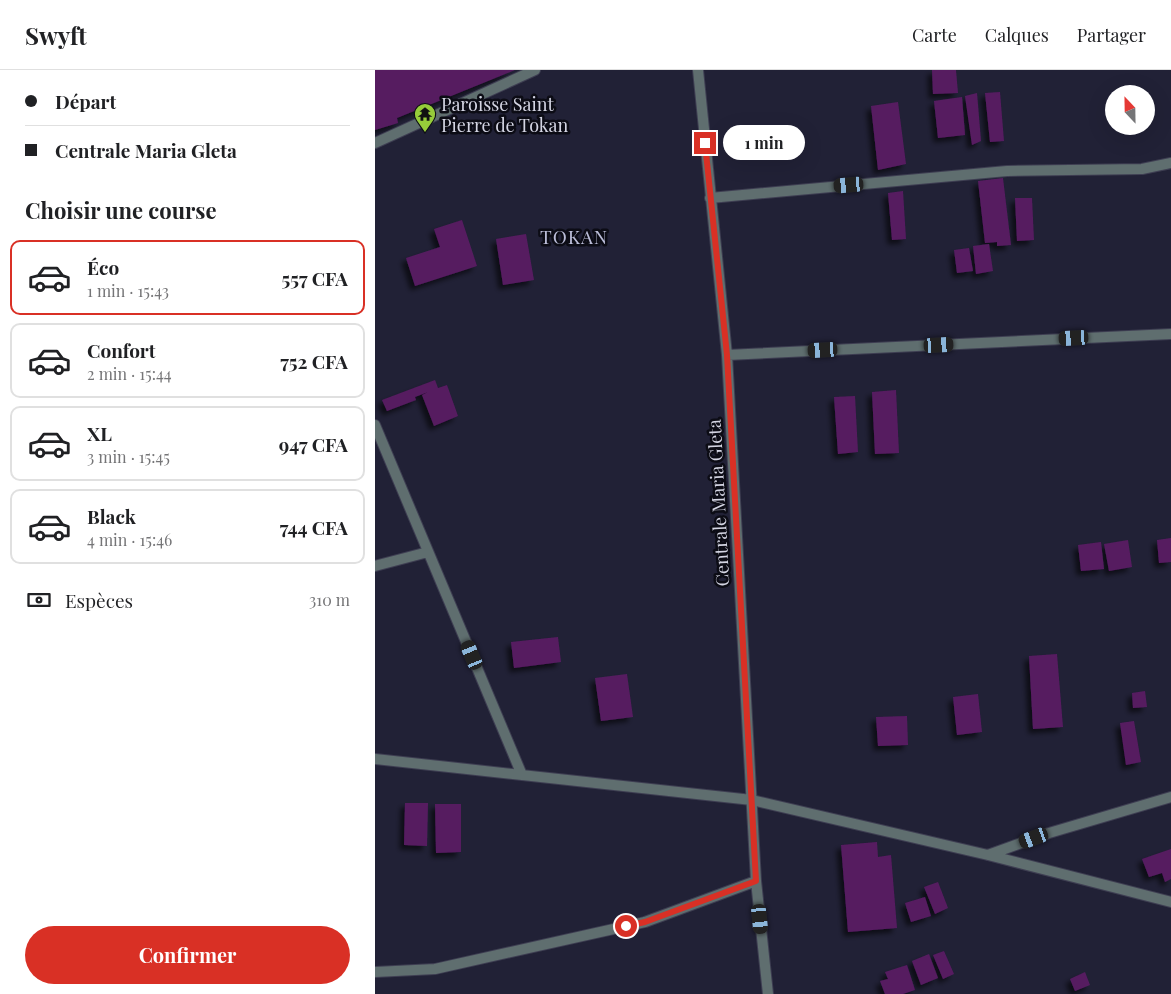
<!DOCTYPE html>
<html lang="fr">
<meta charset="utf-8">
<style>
:root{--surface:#fff;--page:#f2f2f2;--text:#202124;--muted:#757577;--line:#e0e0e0;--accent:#d93025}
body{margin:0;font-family:"Playfair Display",serif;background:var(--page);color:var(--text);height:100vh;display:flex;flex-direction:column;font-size:19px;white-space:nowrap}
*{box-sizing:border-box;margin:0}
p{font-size:16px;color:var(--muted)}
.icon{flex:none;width:28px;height:28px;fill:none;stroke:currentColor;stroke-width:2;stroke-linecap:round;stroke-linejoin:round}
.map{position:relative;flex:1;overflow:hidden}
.drawer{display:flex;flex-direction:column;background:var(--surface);width:375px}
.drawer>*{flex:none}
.guide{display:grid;align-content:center;height:110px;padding:0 25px;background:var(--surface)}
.needle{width:32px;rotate:338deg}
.fabs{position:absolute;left:730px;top:15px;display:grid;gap:10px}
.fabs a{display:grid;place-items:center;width:50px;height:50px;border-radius:50%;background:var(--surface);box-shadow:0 5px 20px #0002;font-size:25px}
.end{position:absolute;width:22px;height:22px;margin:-11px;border:6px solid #d93025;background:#fff;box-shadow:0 0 0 2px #fff}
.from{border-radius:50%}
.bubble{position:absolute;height:35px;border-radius:18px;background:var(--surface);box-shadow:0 5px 20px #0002;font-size:16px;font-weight:700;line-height:35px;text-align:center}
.car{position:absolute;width:15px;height:30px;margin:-15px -8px;border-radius:6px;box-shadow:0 0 4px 1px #0007;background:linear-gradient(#222 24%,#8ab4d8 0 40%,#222 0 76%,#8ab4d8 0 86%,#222 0)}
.guide b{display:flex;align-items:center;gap:18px;height:48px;font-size:19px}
.guide b+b{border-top:1px solid var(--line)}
.guide i{width:12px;height:12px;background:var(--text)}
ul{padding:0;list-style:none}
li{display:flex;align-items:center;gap:15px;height:75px;margin:0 10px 8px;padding:0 15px;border:2px solid var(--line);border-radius:10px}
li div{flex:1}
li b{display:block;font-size:19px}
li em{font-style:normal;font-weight:700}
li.current{border-color:var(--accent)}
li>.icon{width:45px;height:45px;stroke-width:1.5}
h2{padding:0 25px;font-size:22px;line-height:60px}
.pay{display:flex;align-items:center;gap:12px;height:55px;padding:0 25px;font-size:19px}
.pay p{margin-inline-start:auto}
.button{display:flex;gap:10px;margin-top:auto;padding:10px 25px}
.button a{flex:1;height:58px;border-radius:30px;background:var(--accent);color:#fff;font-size:20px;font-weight:700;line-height:58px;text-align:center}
header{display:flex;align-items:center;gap:30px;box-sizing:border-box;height:70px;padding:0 25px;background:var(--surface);border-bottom:1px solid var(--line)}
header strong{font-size:24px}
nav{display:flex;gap:28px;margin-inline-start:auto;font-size:18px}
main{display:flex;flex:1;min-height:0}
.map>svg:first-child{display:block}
</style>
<header>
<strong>Swyft</strong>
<nav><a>Carte</a><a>Calques</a><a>Partager</a></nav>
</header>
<main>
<section class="drawer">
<div class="guide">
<b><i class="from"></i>Départ</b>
<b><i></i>Centrale Maria Gleta</b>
</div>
<h2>Choisir une course</h2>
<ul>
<li class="current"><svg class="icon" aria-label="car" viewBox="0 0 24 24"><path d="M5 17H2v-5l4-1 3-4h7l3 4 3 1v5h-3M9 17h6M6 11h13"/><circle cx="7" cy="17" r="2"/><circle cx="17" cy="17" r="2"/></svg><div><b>Éco</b><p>1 min · 15:43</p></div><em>557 CFA</em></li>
<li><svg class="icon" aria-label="car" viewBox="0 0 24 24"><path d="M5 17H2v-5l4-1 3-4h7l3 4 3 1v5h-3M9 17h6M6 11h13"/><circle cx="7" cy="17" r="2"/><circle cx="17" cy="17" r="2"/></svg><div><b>Confort</b><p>2 min · 15:44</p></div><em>752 CFA</em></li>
<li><svg class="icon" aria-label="car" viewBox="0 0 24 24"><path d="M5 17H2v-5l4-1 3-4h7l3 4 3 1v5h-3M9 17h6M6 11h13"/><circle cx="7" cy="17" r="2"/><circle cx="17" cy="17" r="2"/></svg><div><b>XL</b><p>3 min · 15:45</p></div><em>947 CFA</em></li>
<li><svg class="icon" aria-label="car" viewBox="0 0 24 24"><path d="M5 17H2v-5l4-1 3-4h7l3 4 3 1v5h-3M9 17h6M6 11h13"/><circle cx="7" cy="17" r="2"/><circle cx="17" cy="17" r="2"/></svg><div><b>Black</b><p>4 min · 15:46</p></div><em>744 CFA</em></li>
</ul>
<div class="pay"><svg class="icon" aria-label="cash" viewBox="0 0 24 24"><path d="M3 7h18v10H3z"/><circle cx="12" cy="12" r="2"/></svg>Espèces<p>310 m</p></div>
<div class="button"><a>Confirmer</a></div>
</section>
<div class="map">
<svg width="796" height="924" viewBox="0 0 796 924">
<defs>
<filter id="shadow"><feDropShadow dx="-4.5" dy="4.5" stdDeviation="2.5" flood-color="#0009"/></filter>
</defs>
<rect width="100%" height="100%" fill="#212136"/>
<path fill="#571b61" filter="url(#shadow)" d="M 0,0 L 140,0 L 22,48 L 23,53 L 0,60 Z
M 557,0 L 581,0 L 583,23 L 558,24 Z
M 625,22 L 629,71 L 615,72 L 610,23 Z
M 602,23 L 606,71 L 597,75 L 590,26 Z
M 587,27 L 590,65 L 563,68 L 559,31 Z
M 523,32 L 531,94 L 503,100 L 496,36 Z
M 628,108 L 636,175 L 622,176 L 622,172 L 610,173 L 603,111 Z
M 528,121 L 531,169 L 517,170 L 513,123 Z
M 640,128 L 657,128 L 659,170 L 642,171 Z
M 87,150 L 102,196 L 40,216 L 31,188 L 65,177 L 59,159 Z
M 151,164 L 159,210 L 128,215 L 121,169 Z
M 614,174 L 618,201 L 601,204 L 598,176 Z
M 594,178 L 598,201 L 582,203 L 579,180 Z
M 60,310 L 63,318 L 72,315 L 83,346 L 59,356 L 47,325 L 53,322 L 40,327 L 41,330 L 12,341 L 7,330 Z
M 521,320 L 524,383 L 500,384 L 497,322 Z
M 480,326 L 483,382 L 463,384 L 459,327 Z
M 796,468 L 796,492 L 784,493 L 782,470 Z
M 753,470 L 757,497 L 734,501 L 729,474 Z
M 726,472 L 729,499 L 706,501 L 703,475 Z
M 183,567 L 186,592 L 139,598 L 136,572 Z
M 682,584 L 688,657 L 658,659 L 654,586 Z
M 252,604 L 258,647 L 226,651 L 220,608 Z
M 770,621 L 772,637 L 758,638 L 757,623 Z
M 603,624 L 607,662 L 582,665 L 578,627 Z
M 532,646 L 533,675 L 503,676 L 501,647 Z
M 759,651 L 766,692 L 751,695 L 745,653 Z
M 30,733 L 53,733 L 52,776 L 29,775 Z
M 60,734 L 86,734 L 86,782 L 61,783 Z
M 502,772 L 503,787 L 516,785 L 522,858 L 473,862 L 466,775 Z
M 796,779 L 796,809 L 790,812 L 787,803 L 774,807 L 767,789 Z
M 563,812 L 573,838 L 560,844 L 549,817 Z
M 550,827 L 556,846 L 536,852 L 530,833 Z
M 569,881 L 579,904 L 568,909 L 558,885 Z
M 554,884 L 563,908 L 546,915 L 537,891 Z
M 532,895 L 540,920 L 528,924 L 510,924 L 505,911 L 513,909 L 510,902 Z
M 710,902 L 715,915 L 700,921 L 695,909 Z"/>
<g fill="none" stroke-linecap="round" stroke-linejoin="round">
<g stroke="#3e3e52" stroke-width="12">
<path id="street" d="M 323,0 L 352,285 L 381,811 L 393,924
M 0,73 L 160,0
M 335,128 L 632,101 L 767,99 L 796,93
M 352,285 L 796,264
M 0,355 L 147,705
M 0,496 L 53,482
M 0,689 L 377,730 L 613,785 L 796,832
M 613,785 L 674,763 L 796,727
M 0,902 L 60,899 L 270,852 L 381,811"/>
</g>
<use href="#street" stroke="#5f6e6f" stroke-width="10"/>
</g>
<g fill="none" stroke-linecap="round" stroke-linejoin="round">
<path stroke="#d93025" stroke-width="6" d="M 251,856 L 270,852 L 381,811 L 352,285 L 330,73"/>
</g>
<defs>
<g id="temple-pin" transform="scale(1.125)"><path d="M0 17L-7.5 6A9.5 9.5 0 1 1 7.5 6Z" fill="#96cc3a" stroke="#0c0c15"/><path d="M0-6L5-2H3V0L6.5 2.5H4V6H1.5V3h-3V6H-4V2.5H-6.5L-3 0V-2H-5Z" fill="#111"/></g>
</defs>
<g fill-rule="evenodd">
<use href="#temple-pin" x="50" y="44"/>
</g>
<g text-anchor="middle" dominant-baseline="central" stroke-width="5" stroke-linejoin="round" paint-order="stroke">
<g font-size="18" fill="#d4d5e3" stroke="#0c0c15" text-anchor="start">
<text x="66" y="34">Paroisse Saint<tspan x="66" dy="21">Pierre de Tokan</tspan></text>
</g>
<g font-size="18" fill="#d4d5e3" stroke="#0c0c15">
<text transform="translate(343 433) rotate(-93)">Centrale Maria Gleta</text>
</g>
<g font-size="19" letter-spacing="1" fill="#bbbdd8" stroke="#0c0c15">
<text x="199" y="166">TOKAN</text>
</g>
</g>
</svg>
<div class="fabs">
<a><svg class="needle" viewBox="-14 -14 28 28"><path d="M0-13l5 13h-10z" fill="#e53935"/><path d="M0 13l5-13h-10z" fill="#757577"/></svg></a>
</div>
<i class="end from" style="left:251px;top:856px"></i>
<i class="end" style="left:330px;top:73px"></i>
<div class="bubble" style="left:348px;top:55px;width:82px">1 min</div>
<i class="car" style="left:474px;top:115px;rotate:265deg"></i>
<i class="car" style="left:699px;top:268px;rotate:267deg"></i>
<i class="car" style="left:564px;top:275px;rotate:87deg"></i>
<i class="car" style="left:448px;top:280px;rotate:267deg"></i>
<i class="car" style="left:97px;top:585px;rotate:337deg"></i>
<i class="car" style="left:659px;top:768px;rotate:250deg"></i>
<i class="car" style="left:385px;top:849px;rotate:174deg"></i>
</div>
</main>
